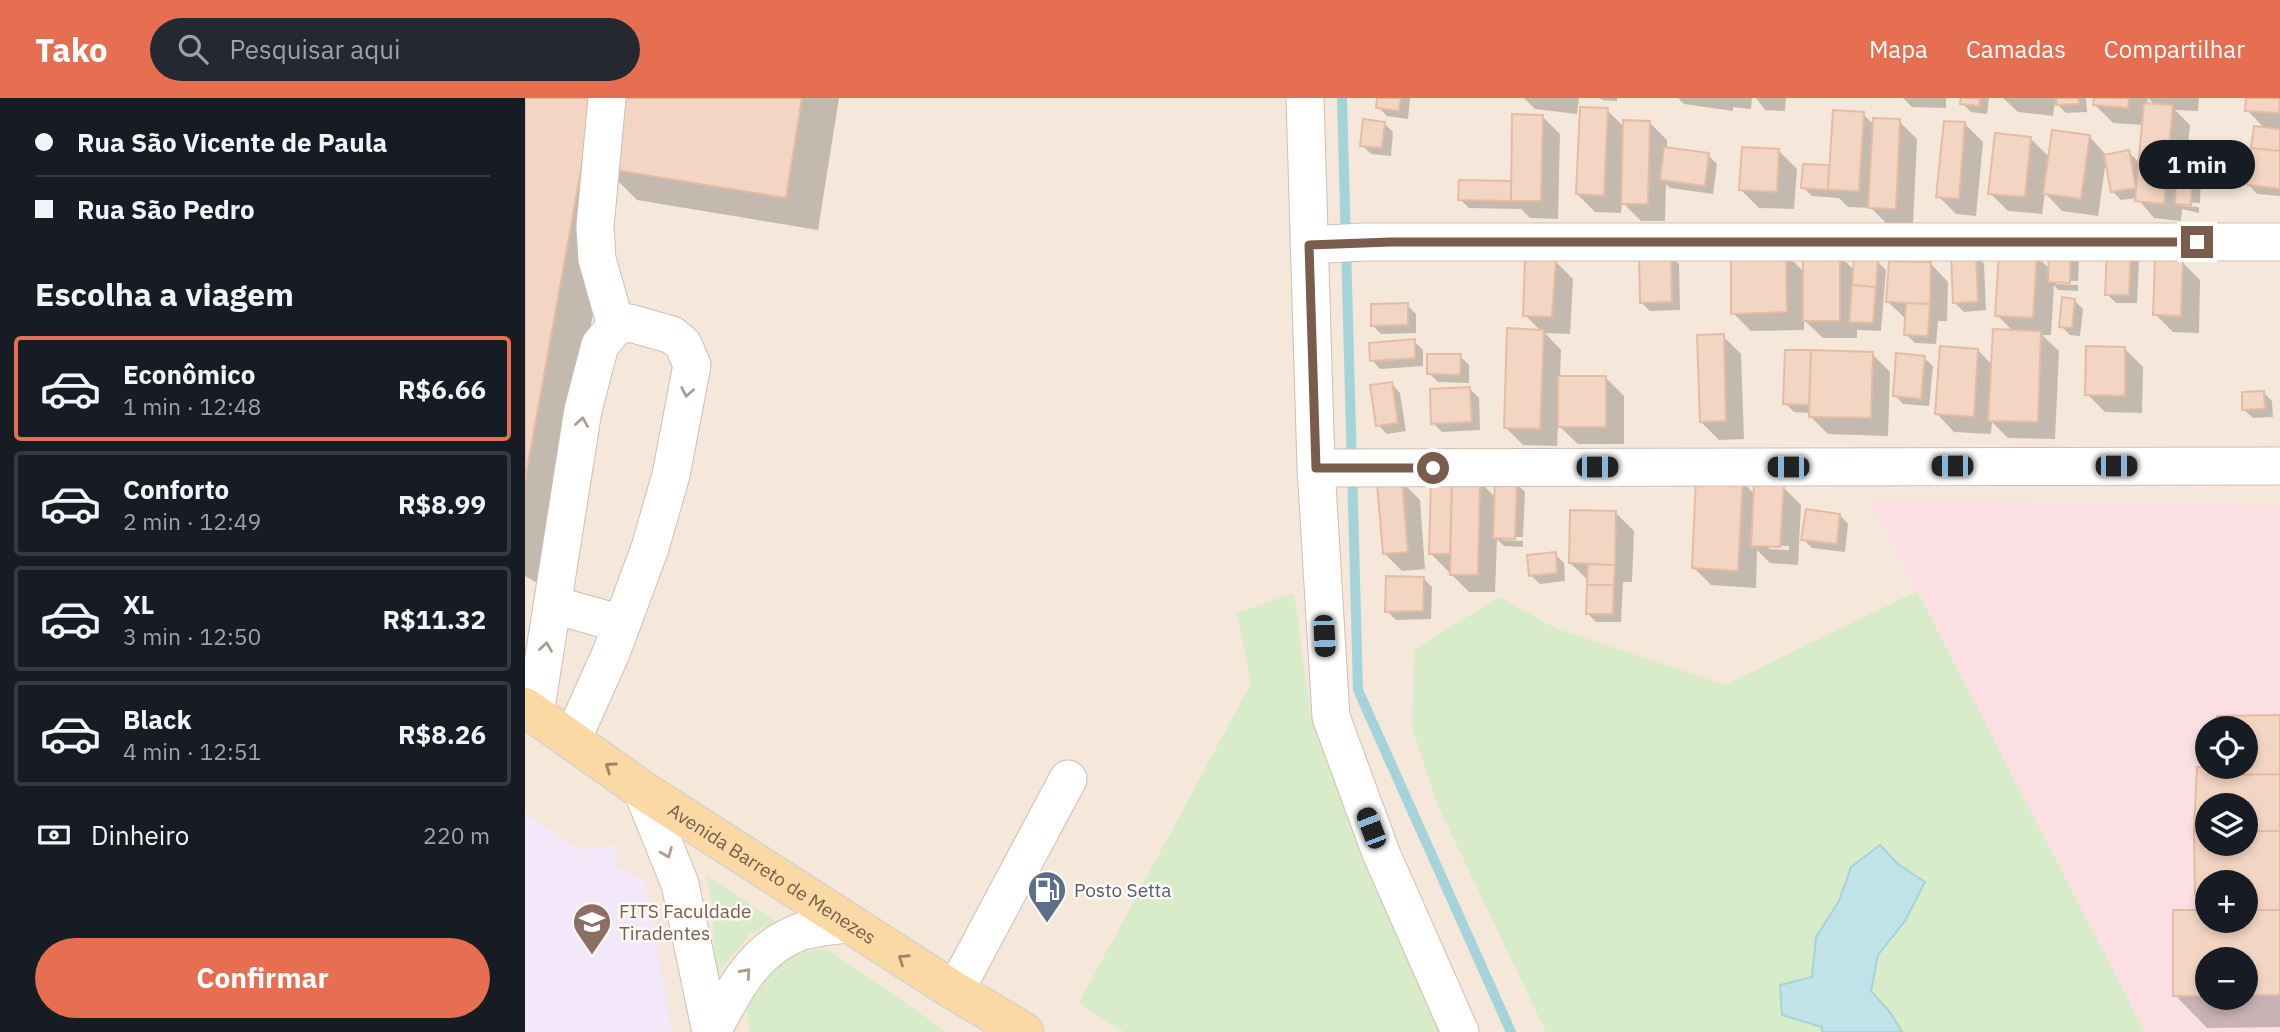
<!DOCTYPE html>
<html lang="pt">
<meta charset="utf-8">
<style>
:root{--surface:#171b24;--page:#242831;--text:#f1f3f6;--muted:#9ea1a6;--line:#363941;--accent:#e76f51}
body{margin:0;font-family:"IBM Plex Sans",sans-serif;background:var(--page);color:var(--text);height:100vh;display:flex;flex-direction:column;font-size:26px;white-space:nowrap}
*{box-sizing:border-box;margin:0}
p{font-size:23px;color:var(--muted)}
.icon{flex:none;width:38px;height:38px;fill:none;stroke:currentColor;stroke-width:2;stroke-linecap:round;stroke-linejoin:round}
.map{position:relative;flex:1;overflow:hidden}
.side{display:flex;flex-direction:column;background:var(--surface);width:525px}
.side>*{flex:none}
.hud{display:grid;align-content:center;height:154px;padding:0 35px;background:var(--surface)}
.buttons{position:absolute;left:1670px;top:618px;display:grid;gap:14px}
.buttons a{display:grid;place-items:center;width:63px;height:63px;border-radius:50%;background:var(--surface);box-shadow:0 4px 10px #0003;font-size:35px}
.end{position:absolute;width:32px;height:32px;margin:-16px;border:9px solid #7a5c4d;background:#fff;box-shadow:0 0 0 4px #fff}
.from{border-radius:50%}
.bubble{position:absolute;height:49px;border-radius:24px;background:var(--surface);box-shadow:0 4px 10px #0003;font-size:23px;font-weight:700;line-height:49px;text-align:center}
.car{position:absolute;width:21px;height:42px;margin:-21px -10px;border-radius:9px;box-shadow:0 0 5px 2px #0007;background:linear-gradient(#222 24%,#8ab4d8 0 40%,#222 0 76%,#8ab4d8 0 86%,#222 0)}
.hud b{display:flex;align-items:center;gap:24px;height:66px;font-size:26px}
.hud b+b{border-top:2px solid var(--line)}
.hud i{width:18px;height:18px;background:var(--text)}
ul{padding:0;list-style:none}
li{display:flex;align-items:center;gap:21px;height:105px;margin:0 14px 10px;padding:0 21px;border:4px solid var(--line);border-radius:7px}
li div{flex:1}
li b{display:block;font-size:26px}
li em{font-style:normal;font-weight:700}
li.active{border-color:var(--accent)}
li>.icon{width:63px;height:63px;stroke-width:1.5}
h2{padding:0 35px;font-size:32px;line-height:84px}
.pay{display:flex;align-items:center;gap:18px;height:77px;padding:0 35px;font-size:26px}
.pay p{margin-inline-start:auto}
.action{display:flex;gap:14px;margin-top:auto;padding:14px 35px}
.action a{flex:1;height:80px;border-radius:42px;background:var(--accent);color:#fff;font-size:28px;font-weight:700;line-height:80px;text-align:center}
header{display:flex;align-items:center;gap:42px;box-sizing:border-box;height:98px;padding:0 35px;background:var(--accent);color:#fff}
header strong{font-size:33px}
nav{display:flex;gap:38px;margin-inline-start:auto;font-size:24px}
.search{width:490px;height:63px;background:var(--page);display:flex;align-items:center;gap:18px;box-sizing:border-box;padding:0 24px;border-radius:38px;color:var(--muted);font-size:26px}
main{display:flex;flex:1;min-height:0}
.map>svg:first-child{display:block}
</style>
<header>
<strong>Tako</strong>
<div class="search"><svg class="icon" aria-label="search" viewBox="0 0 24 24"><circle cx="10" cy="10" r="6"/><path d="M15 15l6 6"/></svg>Pesquisar aqui</div>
<nav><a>Mapa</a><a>Camadas</a><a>Compartilhar</a></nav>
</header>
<main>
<section class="side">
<div class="hud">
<b><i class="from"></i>Rua São Vicente de Paula</b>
<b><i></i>Rua São Pedro</b>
</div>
<h2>Escolha a viagem</h2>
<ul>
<li class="active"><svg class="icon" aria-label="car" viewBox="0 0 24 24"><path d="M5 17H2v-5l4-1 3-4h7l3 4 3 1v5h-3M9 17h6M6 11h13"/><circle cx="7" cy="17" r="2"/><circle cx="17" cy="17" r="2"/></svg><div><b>Econômico</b><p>1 min · 12:48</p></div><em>R$6.66</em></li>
<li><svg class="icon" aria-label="car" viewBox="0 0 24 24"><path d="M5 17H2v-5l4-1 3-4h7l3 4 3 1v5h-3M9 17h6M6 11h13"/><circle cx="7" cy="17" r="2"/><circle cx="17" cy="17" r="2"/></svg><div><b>Conforto</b><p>2 min · 12:49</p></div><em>R$8.99</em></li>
<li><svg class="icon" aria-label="car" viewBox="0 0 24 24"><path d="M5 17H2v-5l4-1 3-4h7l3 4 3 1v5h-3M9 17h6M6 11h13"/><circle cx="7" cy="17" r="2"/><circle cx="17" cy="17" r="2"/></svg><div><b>XL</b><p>3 min · 12:50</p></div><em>R$11.32</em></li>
<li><svg class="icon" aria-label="car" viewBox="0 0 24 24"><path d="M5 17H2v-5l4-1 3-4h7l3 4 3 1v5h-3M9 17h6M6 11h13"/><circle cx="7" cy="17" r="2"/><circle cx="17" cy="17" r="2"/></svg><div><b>Black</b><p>4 min · 12:51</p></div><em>R$8.26</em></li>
</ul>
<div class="pay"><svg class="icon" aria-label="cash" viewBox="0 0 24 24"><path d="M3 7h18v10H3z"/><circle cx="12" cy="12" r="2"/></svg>Dinheiro<p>220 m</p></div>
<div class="action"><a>Confirmar</a></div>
</section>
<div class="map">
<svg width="1755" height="934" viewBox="0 0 1755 934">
<rect width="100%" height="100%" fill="#fdf6ec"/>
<path fill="#f5e8da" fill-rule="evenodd" d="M 0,0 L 1755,0 L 1755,934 L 0,934 ZM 1682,630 L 1720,630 L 1720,668 L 1682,668 ZM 1682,707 L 1720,707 L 1720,746 L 1682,746 ZM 1682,784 L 1720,784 L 1720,822 L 1682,822 ZM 1682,861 L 1720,861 L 1720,900 L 1682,900 Z"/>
<path fill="#f3e8fa" d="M 0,716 L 54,751 L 90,747 L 92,767 L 120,783 L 147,934 L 0,934 Z"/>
<path fill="#fbdfe3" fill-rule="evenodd" d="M 1344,401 L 1755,408 L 1755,934 L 1620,934 ZM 1682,630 L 1720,630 L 1720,668 L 1682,668 ZM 1682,707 L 1720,707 L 1720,746 L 1682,746 ZM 1682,784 L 1720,784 L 1720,822 L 1682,822 ZM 1682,861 L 1720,861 L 1720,900 L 1682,900 Z"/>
<path fill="#d8ecc9" d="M 1392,493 L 1620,934 L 1021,934 L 912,706 L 887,628 L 890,551 L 974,499 L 1032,531 L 1200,587 Z
M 769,495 L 786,619 L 925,934 L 599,934 L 554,905 L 726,585 L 712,515 Z
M 182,778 L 251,824 L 225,836 L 190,879 L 188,814 Z
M 301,850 L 422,934 L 226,934 L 220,906 C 243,869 258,856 301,850 Z"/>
<path fill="#bfe3e8" stroke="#a5d3da" stroke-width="2" d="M 1355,747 L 1373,766 L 1400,784 L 1380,823 L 1353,857 L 1346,893 L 1365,914 L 1377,934 L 1297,934 L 1297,929 L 1257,917 L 1255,887 L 1287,879 L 1291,839 L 1314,803 L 1326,769 Z"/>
<path fill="#0003" fill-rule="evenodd" d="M 0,0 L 314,0 L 293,132 L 112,102 L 92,82 L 19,489 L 0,478 Z
M 854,0 L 885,0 L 883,21 L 862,18 L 853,9 Z
M 999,0 L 1054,0 L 1052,16 L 1010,11 Z
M 1075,0 L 1092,0 L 1092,3 L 1077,2 Z
M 1153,0 L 1227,0 L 1226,11 L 1208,9 L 1208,13 L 1159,6 Z
M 1231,0 L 1261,0 L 1260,13 L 1240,12 Z
M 1378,0 L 1421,0 L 1421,10 L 1387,9 Z
M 1438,0 L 1464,0 L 1462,16 L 1446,14 L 1437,5 Z
M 1478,0 L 1561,0 L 1562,14 L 1541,15 L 1530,4 L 1528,18 L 1493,14 Z
M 1570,0 L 1674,0 L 1673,13 L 1650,12 L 1665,27 L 1661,66 L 1667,67 L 1676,76 L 1675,105 L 1658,104 L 1658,108 L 1674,109 L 1674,115 L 1657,111 L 1656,123 L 1629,120 L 1612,100 L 1596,102 L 1588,94 L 1581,62 L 1573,118 L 1537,113 L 1520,95 L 1517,116 L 1483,113 L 1465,95 L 1506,41 L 1525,60 L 1564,38 L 1582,58 L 1604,54 L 1615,66 L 1619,27 L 1588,25 L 1570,7 ZM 1623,0 L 1631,8 L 1622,7 Z
M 1722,0 L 1755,0 L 1755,98 L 1732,96 L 1724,87 L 1740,31 L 1722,12 Z
M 1082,12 L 1099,29 L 1124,24 L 1142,42 L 1142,51 L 1183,57 L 1192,66 L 1188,96 L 1145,90 L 1141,86 L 1140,123 L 1116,123 L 1097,104 L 1096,115 L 1070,114 L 1052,96 Z
M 1338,16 L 1349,27 L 1374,23 L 1392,41 L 1388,128 L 1363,127 L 1346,110 L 1323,109 L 1314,100 L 1287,98 L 1278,89 L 1304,69 L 1306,71 Z
M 1017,18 L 1035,36 L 1033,121 L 1005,120 L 996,111 L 944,110 L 935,101 L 985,85 L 988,87 Z
M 859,25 L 868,34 L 866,58 L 846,56 L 837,47 Z
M 1440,26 L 1458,44 L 1451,118 L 1431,116 L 1413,98 Z
M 1254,53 L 1272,71 L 1269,111 L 1234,110 L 1216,92 Z
M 1605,152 L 1614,161 L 1612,205 L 1591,205 L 1582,196 Z
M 1546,155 L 1554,164 L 1553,183 L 1531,182 L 1531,186 L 1553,187 L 1553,193 L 1533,192 L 1529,187 L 1526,237 L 1517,237 L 1534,253 L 1530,341 L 1483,340 L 1467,324 L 1466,336 L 1429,334 L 1412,316 L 1453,252 L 1468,268 L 1489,234 L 1472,217 L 1511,158 L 1525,171 Z
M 1261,156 L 1280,175 L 1315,158 L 1330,173 L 1352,163 L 1361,172 L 1356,233 L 1332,232 L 1332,240 L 1298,240 L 1279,222 L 1279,232 L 1226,233 L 1208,215 Z
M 1451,157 L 1459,166 L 1461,212 L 1439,214 L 1430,205 Z
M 1145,158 L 1154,166 L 1155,212 L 1125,213 L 1116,204 Z
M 1030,163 L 1048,181 L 1045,236 L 1020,235 L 1036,252 L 1035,280 L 1081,280 L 1099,298 L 1099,346 L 1053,346 L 1033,327 L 1032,348 L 998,347 L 980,329 L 1016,233 L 1000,217 Z
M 1657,164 L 1675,182 L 1674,235 L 1648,234 L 1630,216 Z
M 1406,166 L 1423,184 L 1422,223 L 1413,223 L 1411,246 L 1390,245 L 1381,236 L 1382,222 L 1363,204 Z
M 1549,202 L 1558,211 L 1555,238 L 1545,237 L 1536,228 Z
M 882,207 L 891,216 L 891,235 L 856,236 L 847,227 Z
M 1198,238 L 1216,256 L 1219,341 L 1194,342 L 1176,324 Z
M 889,243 L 898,252 L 898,268 L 855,271 L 847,262 Z
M 1600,251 L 1618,269 L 1617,315 L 1580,314 L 1562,296 Z
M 1286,254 L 1347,256 L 1365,274 L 1363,338 L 1303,336 L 1285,318 L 1286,315 L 1269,314 L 1260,305 Z
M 935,258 L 944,267 L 944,285 L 913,284 L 904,275 Z
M 1399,260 L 1408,268 L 1404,308 L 1378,306 L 1370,297 Z
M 867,286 L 875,295 L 881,333 L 862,336 L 853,327 Z
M 945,291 L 954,300 L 955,332 L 917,334 L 908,325 Z
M 1738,294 L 1747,303 L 1748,319 L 1728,320 L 1719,312 Z
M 907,383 L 955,384 L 971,400 L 991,385 L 1000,394 L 998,439 L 977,439 L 977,442 L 998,443 L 998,449 L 979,448 L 972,441 L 970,494 L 944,494 L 905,455 Z
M 1217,383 L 1230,397 L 1258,389 L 1276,407 L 1273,467 L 1245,465 L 1232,452 L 1231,490 L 1186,487 L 1168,469 ZM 1244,447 L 1264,448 L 1264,452 L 1244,451 Z
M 877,384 L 895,402 L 900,471 L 877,473 L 859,455 Z
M 1091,415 L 1109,433 L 1107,484 L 1098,484 L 1096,524 L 1071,524 L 1062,515 L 1064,483 L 1045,465 Z
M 1315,417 L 1323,426 L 1320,454 L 1287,450 L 1278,441 Z
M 1030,456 L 1039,465 L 1040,483 L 1015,486 L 1006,477 Z
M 898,480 L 907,489 L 906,521 L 871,522 L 862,513 Z
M 1755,619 L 1755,929 L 1682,930 L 1650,897 L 1682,822 L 1720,822 L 1720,784 L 1682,784 L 1682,806 L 1672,797 L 1673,671 L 1720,668 L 1720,630 L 1694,630 ZM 1682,707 L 1720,707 L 1720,746 L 1682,746 ZM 1682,861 L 1720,861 L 1720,900 L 1682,900 Z"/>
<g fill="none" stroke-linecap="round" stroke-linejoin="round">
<path stroke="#a5d3da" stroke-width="10" d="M 817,0 L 833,592 L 986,934"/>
</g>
<path fill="#f3d5c3" stroke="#e6bba3" stroke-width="2" d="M 0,0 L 69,0 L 0,383 Z
M 91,0 L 277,0 L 261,100 L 78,70 Z
M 852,0 L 876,0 L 874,13 L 851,10 Z
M 1436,0 L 1455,0 L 1454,8 L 1435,6 Z
M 1531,0 L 1553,0 L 1554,6 L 1531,7 Z
M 1569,0 L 1604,0 L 1603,10 L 1568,7 Z
M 1721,0 L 1755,0 L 1754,15 L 1720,13 Z
M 1619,5 L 1648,7 L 1639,106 L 1610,103 Z
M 1055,9 L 1083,10 L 1079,98 L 1051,96 Z
M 1308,12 L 1339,14 L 1334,93 L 1303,92 Z
M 987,16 L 1018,17 L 1016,103 L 986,103 Z
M 1348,20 L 1375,21 L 1371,111 L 1343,110 Z
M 838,21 L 860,24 L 857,50 L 835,48 Z
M 1098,22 L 1125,23 L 1123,106 L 1096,106 Z
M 1419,23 L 1440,24 L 1434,101 L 1411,99 Z
M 1729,28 L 1755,31 L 1755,53 L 1726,50 Z
M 1527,32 L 1565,37 L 1556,101 L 1518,96 Z
M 1470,35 L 1506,39 L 1500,99 L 1463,96 Z
M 1139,49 L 1184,55 L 1180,88 L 1135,82 Z
M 1217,49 L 1254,51 L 1252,94 L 1214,92 Z
M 1726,50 L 1755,53 L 1755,91 L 1722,87 Z
M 1604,52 L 1611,90 L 1586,94 L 1579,57 Z
M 1652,64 L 1668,65 L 1666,107 L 1650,106 Z
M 1278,66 L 1304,67 L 1303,92 L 1276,90 Z
M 934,82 L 986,83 L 986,103 L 933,102 Z
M 1582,149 L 1606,150 L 1604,197 L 1580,197 Z
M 1524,152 L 1546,153 L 1545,185 L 1523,184 Z
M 1474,154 L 1512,156 L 1508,220 L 1470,218 Z
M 1261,155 L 1262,214 L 1206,216 L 1206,156 Z
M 1146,156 L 1147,204 L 1115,205 L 1114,157 Z
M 1278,156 L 1315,156 L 1315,223 L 1278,223 Z
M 1451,156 L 1453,204 L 1428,205 L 1426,157 Z
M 1329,159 L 1353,161 L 1351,189 L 1327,187 Z
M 1000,160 L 1031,161 L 1027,219 L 998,218 Z
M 1630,161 L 1658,163 L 1656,218 L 1628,217 Z
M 1364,163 L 1406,164 L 1405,206 L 1361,204 Z
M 1327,187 L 1351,189 L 1348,225 L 1324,224 Z
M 1537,199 L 1550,201 L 1547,230 L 1534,229 Z
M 883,205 L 883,227 L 846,228 L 846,206 Z
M 1381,205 L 1405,206 L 1403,238 L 1379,237 Z
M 982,230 L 1019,232 L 1015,331 L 979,330 Z
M 1468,231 L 1516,233 L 1513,324 L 1463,323 Z
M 1199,236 L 1201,323 L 1175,324 L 1172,237 Z
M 890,241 L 890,260 L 845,263 L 844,245 Z
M 1415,248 L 1453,251 L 1449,319 L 1410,316 Z
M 1561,248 L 1600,249 L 1600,298 L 1560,297 Z
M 1260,252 L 1286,252 L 1284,307 L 1258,306 Z
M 1286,252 L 1348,254 L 1346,320 L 1284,319 Z
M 1371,255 L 1400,258 L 1396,301 L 1368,298 Z
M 902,256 L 936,256 L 935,277 L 902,276 Z
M 1033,278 L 1081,278 L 1081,329 L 1033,329 Z
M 867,284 L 873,325 L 851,328 L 845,287 Z
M 945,289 L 947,324 L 906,326 L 905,291 Z
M 1739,293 L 1740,311 L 1717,312 L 1717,294 Z
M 1171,380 L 1218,381 L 1213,473 L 1167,470 Z
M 906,381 L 927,382 L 925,456 L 904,456 Z
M 877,382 L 883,454 L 858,456 L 852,385 Z
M 927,382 L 955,382 L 953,477 L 925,477 Z
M 970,383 L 992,383 L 990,441 L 968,440 Z
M 1229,386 L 1259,387 L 1255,449 L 1226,448 Z
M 1281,411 L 1315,416 L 1312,446 L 1276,442 Z
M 1045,412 L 1091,413 L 1090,467 L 1044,465 Z
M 1031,454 L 1032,475 L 1004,478 L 1002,457 Z
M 1063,466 L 1090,467 L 1089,487 L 1062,487 Z
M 861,478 L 899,479 L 898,513 L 860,514 Z
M 1062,487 L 1089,487 L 1088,516 L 1061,516 Z
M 1755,617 L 1755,676 L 1692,677 L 1692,668 L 1720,668 L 1720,630 L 1692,630 L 1692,618 Z
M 1672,669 L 1692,669 L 1692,677 L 1755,676 L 1755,733 L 1720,733 L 1720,707 L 1682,707 L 1682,732 L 1669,732 Z
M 1669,732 L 1682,732 L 1682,746 L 1720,746 L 1720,733 L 1755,733 L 1755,812 L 1720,812 L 1720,784 L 1682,784 L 1682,812 L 1680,812 L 1682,796 L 1670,797 Z
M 1648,812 L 1682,812 L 1682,822 L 1720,822 L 1720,812 L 1755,812 L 1755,897 L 1720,897 L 1720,861 L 1682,861 L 1682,898 L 1648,898 Z"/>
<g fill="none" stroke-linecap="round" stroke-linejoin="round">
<g stroke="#d1beb0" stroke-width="39">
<path id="minor" d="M 82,0 L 70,129 L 72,161 L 91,228
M 780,0 L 791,370 L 806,619 L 856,755 L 935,934
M 784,147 L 838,144 L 1755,144
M 791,370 L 1755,368
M 29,507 L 97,526
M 10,616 L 58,312 L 75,247 L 91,228 L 105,225 L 147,237 L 158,246 L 167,267 L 146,377 L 125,450 L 86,555 L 47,642
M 117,692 L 155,786 L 186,934
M 430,893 L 543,681
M 187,934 C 208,893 229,851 275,834 C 289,829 308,828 323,826"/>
</g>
<g stroke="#dad1cd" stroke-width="41">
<g id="major">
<path id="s1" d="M 0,609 L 117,692 L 425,890 L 499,934"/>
</g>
</g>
<use href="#minor" stroke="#fff" stroke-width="37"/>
<use href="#major" stroke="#fbd9a5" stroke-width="38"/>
</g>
<defs><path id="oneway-chevron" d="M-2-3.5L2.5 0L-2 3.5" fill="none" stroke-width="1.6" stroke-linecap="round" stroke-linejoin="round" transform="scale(1.75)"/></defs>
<g stroke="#af9d94">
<use href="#oneway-chevron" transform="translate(162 294) rotate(101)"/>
<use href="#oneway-chevron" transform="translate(57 324) rotate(-81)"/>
<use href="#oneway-chevron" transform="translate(21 549) rotate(-81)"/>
<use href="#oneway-chevron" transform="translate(142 755) rotate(68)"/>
<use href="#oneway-chevron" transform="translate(221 875) rotate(-48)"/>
</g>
<g stroke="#a18267">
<use href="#oneway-chevron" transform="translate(85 669) rotate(-145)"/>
<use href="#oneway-chevron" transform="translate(378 861) rotate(-147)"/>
</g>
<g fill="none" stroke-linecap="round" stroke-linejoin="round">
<path stroke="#7a5c4d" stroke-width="9" d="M 908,370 L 791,370 L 784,147 L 866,144 L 1672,144"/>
</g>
<defs>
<g id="fuel-pin" transform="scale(2.0125)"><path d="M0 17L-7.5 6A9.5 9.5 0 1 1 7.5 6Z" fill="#5c6f8a" stroke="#fffaf3"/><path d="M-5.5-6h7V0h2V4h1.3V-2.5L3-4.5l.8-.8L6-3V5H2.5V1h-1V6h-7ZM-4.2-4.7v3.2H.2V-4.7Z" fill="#fff"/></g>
<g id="university-pin" transform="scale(2.0125)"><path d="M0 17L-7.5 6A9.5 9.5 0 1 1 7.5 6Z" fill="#8d6e63" stroke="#fffaf3"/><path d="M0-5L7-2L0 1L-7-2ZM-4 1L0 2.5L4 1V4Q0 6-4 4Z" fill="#fff"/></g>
</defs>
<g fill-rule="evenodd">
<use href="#fuel-pin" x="522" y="792"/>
<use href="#university-pin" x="67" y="824"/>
</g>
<g text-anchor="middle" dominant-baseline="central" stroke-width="5" stroke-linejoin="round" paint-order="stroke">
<g font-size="19" fill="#7a5c4d" stroke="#fffaf3">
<text stroke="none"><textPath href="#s1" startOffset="298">Avenida Barreto de Menezes</textPath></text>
</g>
<g font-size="19" fill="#4e5e75" stroke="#fffaf3" text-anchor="start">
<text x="549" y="792">Posto Setta</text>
</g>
<g font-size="19" fill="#785e54" stroke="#fffaf3" text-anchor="start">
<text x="94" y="813">FITS Faculdade<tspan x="94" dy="22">Tiradentes</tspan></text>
</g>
</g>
</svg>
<div class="buttons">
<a><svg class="icon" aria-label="locate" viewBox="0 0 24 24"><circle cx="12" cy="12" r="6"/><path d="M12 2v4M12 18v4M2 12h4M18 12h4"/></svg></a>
<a><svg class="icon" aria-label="layers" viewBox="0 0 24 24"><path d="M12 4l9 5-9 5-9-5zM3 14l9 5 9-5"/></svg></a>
<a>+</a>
<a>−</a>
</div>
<i class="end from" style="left:908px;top:370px"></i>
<i class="end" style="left:1672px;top:144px"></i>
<div class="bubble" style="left:1614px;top:42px;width:116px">1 min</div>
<i class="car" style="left:1427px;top:368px;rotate:270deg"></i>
<i class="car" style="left:1591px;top:368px;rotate:90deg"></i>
<i class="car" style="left:1072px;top:369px;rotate:90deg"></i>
<i class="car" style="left:1263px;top:369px;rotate:270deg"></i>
<i class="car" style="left:799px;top:538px;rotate:177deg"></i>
<i class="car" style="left:846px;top:730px;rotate:339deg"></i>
</div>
</main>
